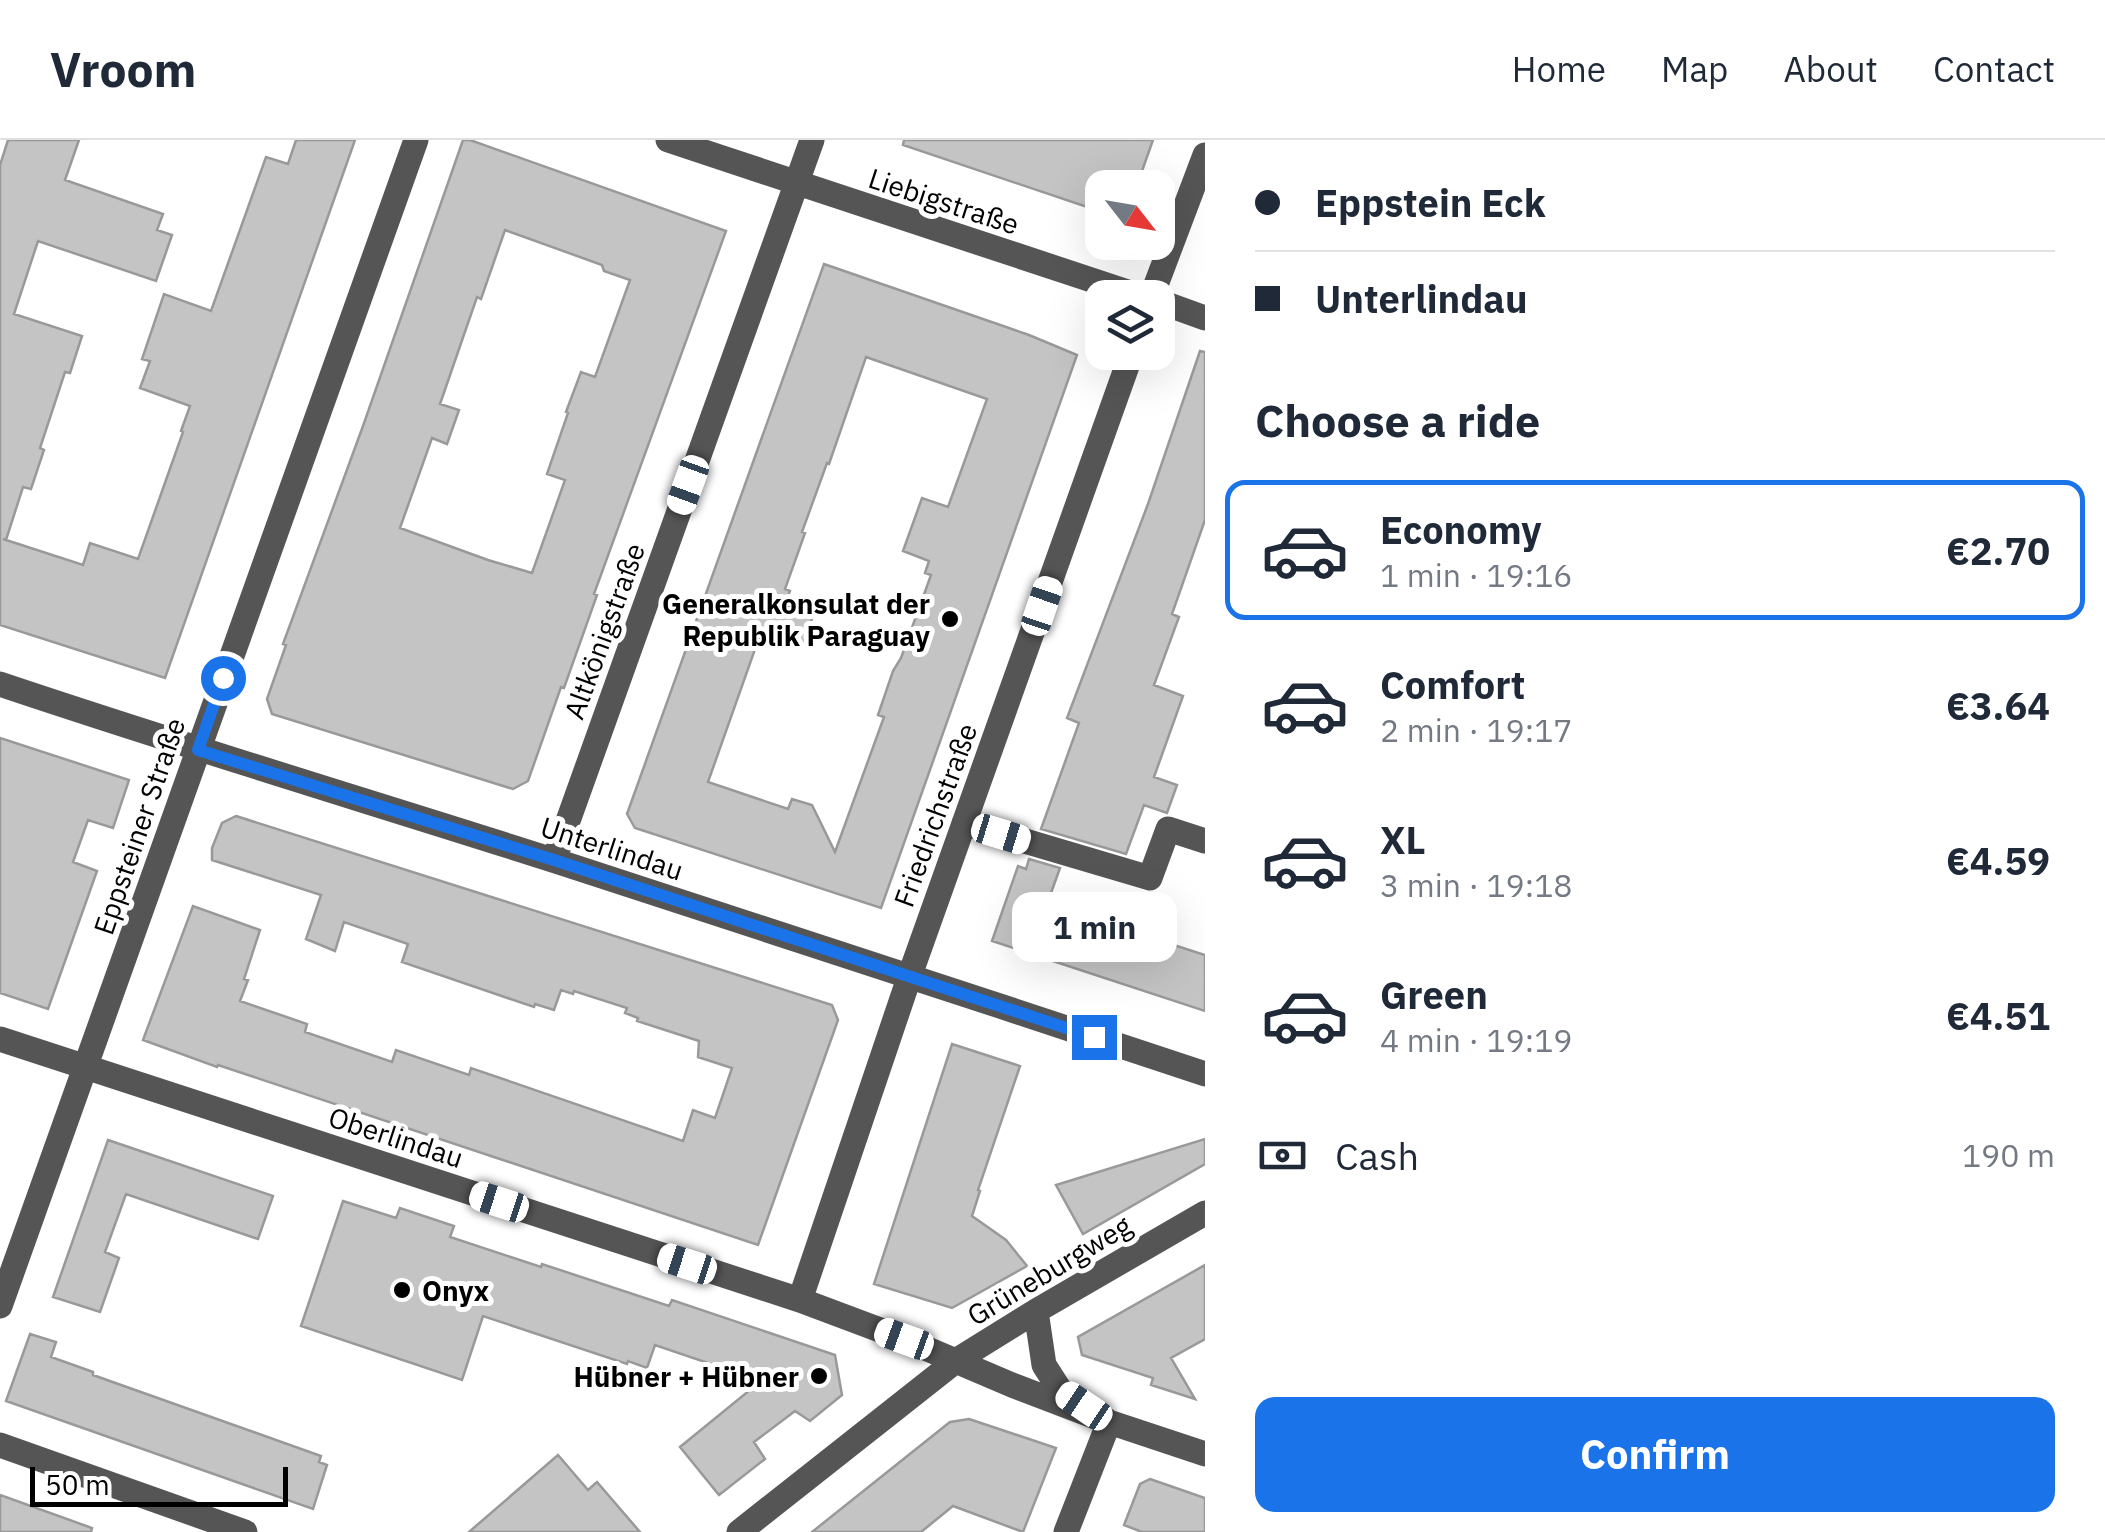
<!DOCTYPE html>
<meta charset="utf-8">
<style>
:root{--surface:#fff;--page:#f6f6f7;--text:#1f2937;--muted:#747a83;--line:#e0e1e3;--accent:#1a73e8}
body{margin:0;font-family:"IBM Plex Sans",sans-serif;background:var(--page);color:var(--text);height:100vh;display:flex;flex-direction:column;font-size:38px;white-space:nowrap}
*{box-sizing:border-box;margin:0}
p{font-size:32px;color:var(--muted)}
.icon{flex:none;width:55px;height:55px;fill:none;stroke:currentColor;stroke-width:2;stroke-linecap:round;stroke-linejoin:round}
.map{position:relative;flex:1;overflow:hidden}
.sheet{display:flex;flex-direction:column;background:var(--surface);width:900px}
.sheet>*{flex:none}
.top-card{display:grid;align-content:center;height:220px;padding:0 50px;background:var(--surface)}
.needle{width:65px;rotate:121deg}
.fabs{position:absolute;left:1085px;top:30px;display:grid;gap:20px}
.fabs a{display:grid;place-items:center;width:90px;height:90px;border-radius:20px;background:var(--surface);box-shadow:0 10px 40px #0002;font-size:50px}
.scale{position:absolute;left:30px;bottom:25px;width:258px;box-sizing:border-box;padding-left:10px;border:5px solid #000;border-top:0;font-size:28px;line-height:35px;white-space:nowrap;color:#000;-webkit-text-stroke:8px #fff;paint-order:stroke}
.end{position:absolute;width:45px;height:45px;margin:-22px;border:12px solid #1a73e8;background:#fff;box-shadow:0 0 0 5px #fff}
.from{border-radius:50%}
.bubble{position:absolute;height:70px;border-radius:20px;background:var(--surface);box-shadow:0 10px 40px #0002;font-size:32px;font-weight:800;line-height:70px;text-align:center}
.car{position:absolute;width:30px;height:60px;margin:-30px -15px;border-radius:12px;box-shadow:0 0 8px 2px #0007;background:linear-gradient(#fff 24%,#345 0 40%,#fff 0 76%,#345 0 86%,#fff 0)}
.top-card b{display:flex;align-items:center;gap:35px;height:95px;font-size:38px}
.top-card b+b{border-top:2px solid var(--line)}
.top-card i{width:25px;height:25px;background:var(--text)}
ul{padding:0;list-style:none}
li{display:flex;align-items:center;gap:30px;height:140px;margin:0 20px 15px;padding:0 30px;border:5px solid transparent;border-radius:20px}
li div{flex:1}
li b{display:block;font-size:38px}
li em{font-style:normal;font-weight:800}
li.current{border-color:var(--accent)}
li>.icon{width:90px;height:90px;stroke-width:1.5}
h2{padding:0 50px;font-size:45px;line-height:120px}
.pay{display:flex;align-items:center;gap:25px;height:110px;padding:0 50px;font-size:38px}
.pay p{margin-inline-start:auto}
.action{display:flex;gap:20px;margin-top:auto;padding:20px 50px}
.action a{flex:1;height:115px;border-radius:20px;background:var(--accent);color:#fff;font-size:40px;font-weight:800;line-height:115px;text-align:center}
header{display:flex;align-items:center;gap:60px;box-sizing:border-box;height:140px;padding:0 50px;background:var(--surface);border-bottom:2px solid var(--line)}
header strong{font-size:48px}
nav{display:flex;gap:55px;margin-inline-start:auto;font-size:35px}
main{display:flex;flex:1;min-height:0}
.map>svg:first-child{display:block}
</style>
<header>
<strong>Vroom</strong>
<nav><a>Home</a><a>Map</a><a>About</a><a>Contact</a></nav>
</header>
<main>
<div class="map">
<svg width="1205" height="1392" viewBox="0 0 1205 1392">
<rect width="100%" height="100%" fill="#fff"/>
<path fill="#c4c4c4" stroke="#999" stroke-width="2.5" fill-rule="evenodd" d="M 8,0 L 79,0 L 65,40 L 163,74 L 157,90 L 172,95 L 156,141 L 38,101 L 14,174 L 82,196 L 70,233 L 65,232 L 40,308 L 44,310 L 31,349 L 23,347 L 6,400 L 3,399 L 83,425 L 90,403 L 138,419 L 183,292 L 181,291 L 190,266 L 140,248 L 150,221 L 142,219 L 164,154 L 211,171 L 266,17 L 288,24 L 296,0 L 355,0 L 165,538 L 0,485 L 0,25 Z
M 463,0 L 470,0 L 726,91 L 594,454 L 597,455 L 564,548 L 561,547 L 528,641 L 513,649 L 272,574 L 267,559 L 286,505 L 283,504 L 363,286 ZM 505,90 L 602,125 L 604,131 L 630,140 L 595,237 L 581,232 L 566,272 L 568,273 L 547,334 L 565,340 L 532,433 L 488,420 L 400,388 L 432,298 L 447,304 L 459,270 L 440,264 L 477,157 L 481,159 Z
M 904,0 L 1153,0 L 1136,48 L 1102,48 L 1102,72 L 903,5 Z
M 824,124 L 1029,195 L 1077,215 L 881,768 L 635,688 L 627,674 ZM 866,217 L 987,259 L 948,367 L 922,358 L 903,411 L 929,421 L 925,433 L 931,435 L 901,518 L 893,531 L 878,575 L 884,577 L 835,712 L 812,665 L 792,659 L 788,669 L 708,642 L 760,495 L 801,509 L 814,473 L 785,464 L 790,451 L 785,449 L 805,393 L 802,392 L 827,323 L 829,324 Z
M 1200,211 L 1205,212 L 1205,380 L 1172,474 L 1179,477 L 1154,545 L 1183,556 L 1154,637 L 1177,645 L 1167,673 L 1144,665 L 1126,714 L 1041,689 L 1079,583 L 1067,578 L 1148,364 Z
M 0,598 L 129,640 L 113,688 L 88,680 L 73,722 L 97,731 L 48,869 L 0,853 Z
M 236,676 L 832,865 L 838,880 L 758,1105 L 218,925 L 217,927 L 143,900 L 193,766 L 260,790 L 244,839 L 248,840 L 240,861 L 307,884 L 305,892 L 392,922 L 396,910 L 469,935 L 471,928 L 683,1001 L 693,970 L 715,978 L 732,928 L 698,917 L 699,901 L 637,881 L 638,878 L 625,873 L 627,868 L 574,851 L 573,854 L 561,850 L 554,870 L 535,864 L 534,867 L 402,822 L 408,804 L 344,782 L 335,811 L 306,799 L 321,755 L 212,720 L 212,708 L 222,683 Z
M 1029,719 L 1060,728 L 1047,764 L 1205,815 L 1205,871 L 992,801 L 1018,726 L 1026,729 Z
M 952,904 L 1020,926 L 978,1050 L 980,1051 L 972,1076 L 1006,1100 L 1027,1126 L 952,1168 L 874,1144 Z
M 1205,999 L 1205,1024 L 1083,1094 L 1056,1045 Z
M 108,1000 L 273,1056 L 258,1099 L 126,1054 L 105,1112 L 119,1118 L 100,1172 L 53,1157 Z
M 343,1061 L 396,1078 L 400,1068 L 454,1086 L 450,1097 L 541,1127 L 542,1124 L 669,1166 L 672,1160 L 835,1215 L 842,1255 L 810,1281 L 795,1271 L 754,1302 L 765,1319 L 719,1355 L 680,1307 L 761,1241 L 655,1205 L 647,1228 L 628,1221 L 627,1224 L 483,1176 L 462,1240 L 301,1186 Z
M 1205,1125 L 1205,1199 L 1171,1218 L 1195,1259 L 1151,1245 L 1153,1238 L 1082,1215 L 1078,1197 Z
M 30,1194 L 56,1202 L 51,1217 L 93,1232 L 93,1235 L 321,1316 L 319,1322 L 327,1325 L 313,1369 L 6,1261 Z
M 969,1279 L 1056,1308 L 1023,1392 L 953,1366 L 921,1392 L 812,1392 L 950,1282 Z
M 558,1315 L 588,1350 L 597,1342 L 640,1392 L 469,1392 Z
M 1150,1339 L 1205,1358 L 1205,1392 L 1142,1392 L 1124,1385 L 1140,1344 Z
M 0,1355 L 92,1388 L 91,1392 L 0,1392 Z"/>
<g fill="none" stroke-linecap="round" stroke-linejoin="round">
<path stroke="#555" stroke-width="25" d="M 668,0 L 1146,158
M 1151,158 L 1205,15
M 1158,161 L 1205,178
M 0,544 C 184,606 371,662 556,721 C 773,791 989,862 1205,934
M 964,683 L 1150,738 L 1168,689 L 1205,701
M 554,720 L 812,0
M 0,899 L 800,1160 L 904,1199 L 1012,1245 L 1109,1282 L 1205,1314
M 800,1160 L 910,835 L 1132,212
M 0,1166 L 416,0
M 1036,1171 L 1044,1225 L 1060,1250 L 1109,1282 L 1066,1392
M 0,1305 L 245,1392
M 739,1392 L 957,1220 L 1036,1171 L 1205,1073"/>
</g>
<g fill="none" stroke-linecap="round" stroke-linejoin="round">
<path stroke="#1a73e8" stroke-width="12" d="M 223,538 L 198,610 L 554,720 L 1094,897"/>
</g>
<g fill="#000" stroke="#fff" stroke-width="4">
<circle cx="950" cy="479" r="10"/>
<circle cx="402" cy="1150" r="10"/>
<circle cx="819" cy="1236" r="10"/>
</g>
<g text-anchor="middle" dominant-baseline="central" stroke-width="10" stroke-linejoin="round" paint-order="stroke">
<g font-size="28" fill="#000" stroke="#fff">
<text transform="translate(944 61) rotate(18)">Liebigstraße</text>
<text transform="translate(604 491) rotate(-70)">Altkönigstraße</text>
<text transform="translate(935 675) rotate(-70)">Friedrichstraße</text>
<text transform="translate(139 686) rotate(-71)">Eppsteiner Straße</text>
<text transform="translate(612 708) rotate(18)">Unterlindau</text>
<text transform="translate(396 997) rotate(18)">Oberlindau</text>
<text transform="translate(1049 1130) rotate(-31)">Grüneburgweg</text>
</g>
<g font-size="28" font-weight="bold" fill="#000" stroke="#fff" text-anchor="end">
<text x="930" y="463">Generalkonsulat der<tspan x="930" dy="32">Republik Paraguay</tspan></text>
<text x="422" y="1150" text-anchor="start">Onyx</text>
<text x="799" y="1236">Hübner + Hübner</text>
</g>
</g>
</svg>
<div class="fabs">
<a><svg class="needle" viewBox="-14 -14 28 28"><path d="M0-13l5 13h-10z" fill="#e53935"/><path d="M0 13l5-13h-10z" fill="#747a83"/></svg></a>
<a><svg class="icon" aria-label="layers" viewBox="0 0 24 24"><path d="M12 4l9 5-9 5-9-5zM3 14l9 5 9-5"/></svg></a>
</div>
<div class="scale">50 m</div>
<i class="end from" style="left:223px;top:538px"></i>
<i class="end" style="left:1094px;top:897px"></i>
<div class="bubble" style="left:1012px;top:752px;width:165px">1 min</div>
<i class="car" style="left:688px;top:345px;rotate:200deg"></i>
<i class="car" style="left:1042px;top:466px;rotate:19deg"></i>
<i class="car" style="left:1001px;top:694px;rotate:107deg"></i>
<i class="car" style="left:499px;top:1062px;rotate:288deg"></i>
<i class="car" style="left:687px;top:1124px;rotate:288deg"></i>
<i class="car" style="left:904px;top:1199px;rotate:290deg"></i>
<i class="car" style="left:1084px;top:1266px;rotate:304deg"></i>
</div>
<section class="sheet">
<div class="top-card">
<b><i class="from"></i>Eppstein Eck</b>
<b><i></i>Unterlindau</b>
</div>
<h2>Choose a ride</h2>
<ul>
<li class="current"><svg class="icon" aria-label="car" viewBox="0 0 24 24"><path d="M5 17H2v-5l4-1 3-4h7l3 4 3 1v5h-3M9 17h6M6 11h13"/><circle cx="7" cy="17" r="2"/><circle cx="17" cy="17" r="2"/></svg><div><b>Economy</b><p>1 min · 19:16</p></div><em>€2.70</em></li>
<li><svg class="icon" aria-label="car" viewBox="0 0 24 24"><path d="M5 17H2v-5l4-1 3-4h7l3 4 3 1v5h-3M9 17h6M6 11h13"/><circle cx="7" cy="17" r="2"/><circle cx="17" cy="17" r="2"/></svg><div><b>Comfort</b><p>2 min · 19:17</p></div><em>€3.64</em></li>
<li><svg class="icon" aria-label="car" viewBox="0 0 24 24"><path d="M5 17H2v-5l4-1 3-4h7l3 4 3 1v5h-3M9 17h6M6 11h13"/><circle cx="7" cy="17" r="2"/><circle cx="17" cy="17" r="2"/></svg><div><b>XL</b><p>3 min · 19:18</p></div><em>€4.59</em></li>
<li><svg class="icon" aria-label="car" viewBox="0 0 24 24"><path d="M5 17H2v-5l4-1 3-4h7l3 4 3 1v5h-3M9 17h6M6 11h13"/><circle cx="7" cy="17" r="2"/><circle cx="17" cy="17" r="2"/></svg><div><b>Green</b><p>4 min · 19:19</p></div><em>€4.51</em></li>
</ul>
<div class="pay"><svg class="icon" aria-label="cash" viewBox="0 0 24 24"><path d="M3 7h18v10H3z"/><circle cx="12" cy="12" r="2"/></svg>Cash<p>190 m</p></div>
<div class="action"><a>Confirm</a></div>
</section>
</main>
